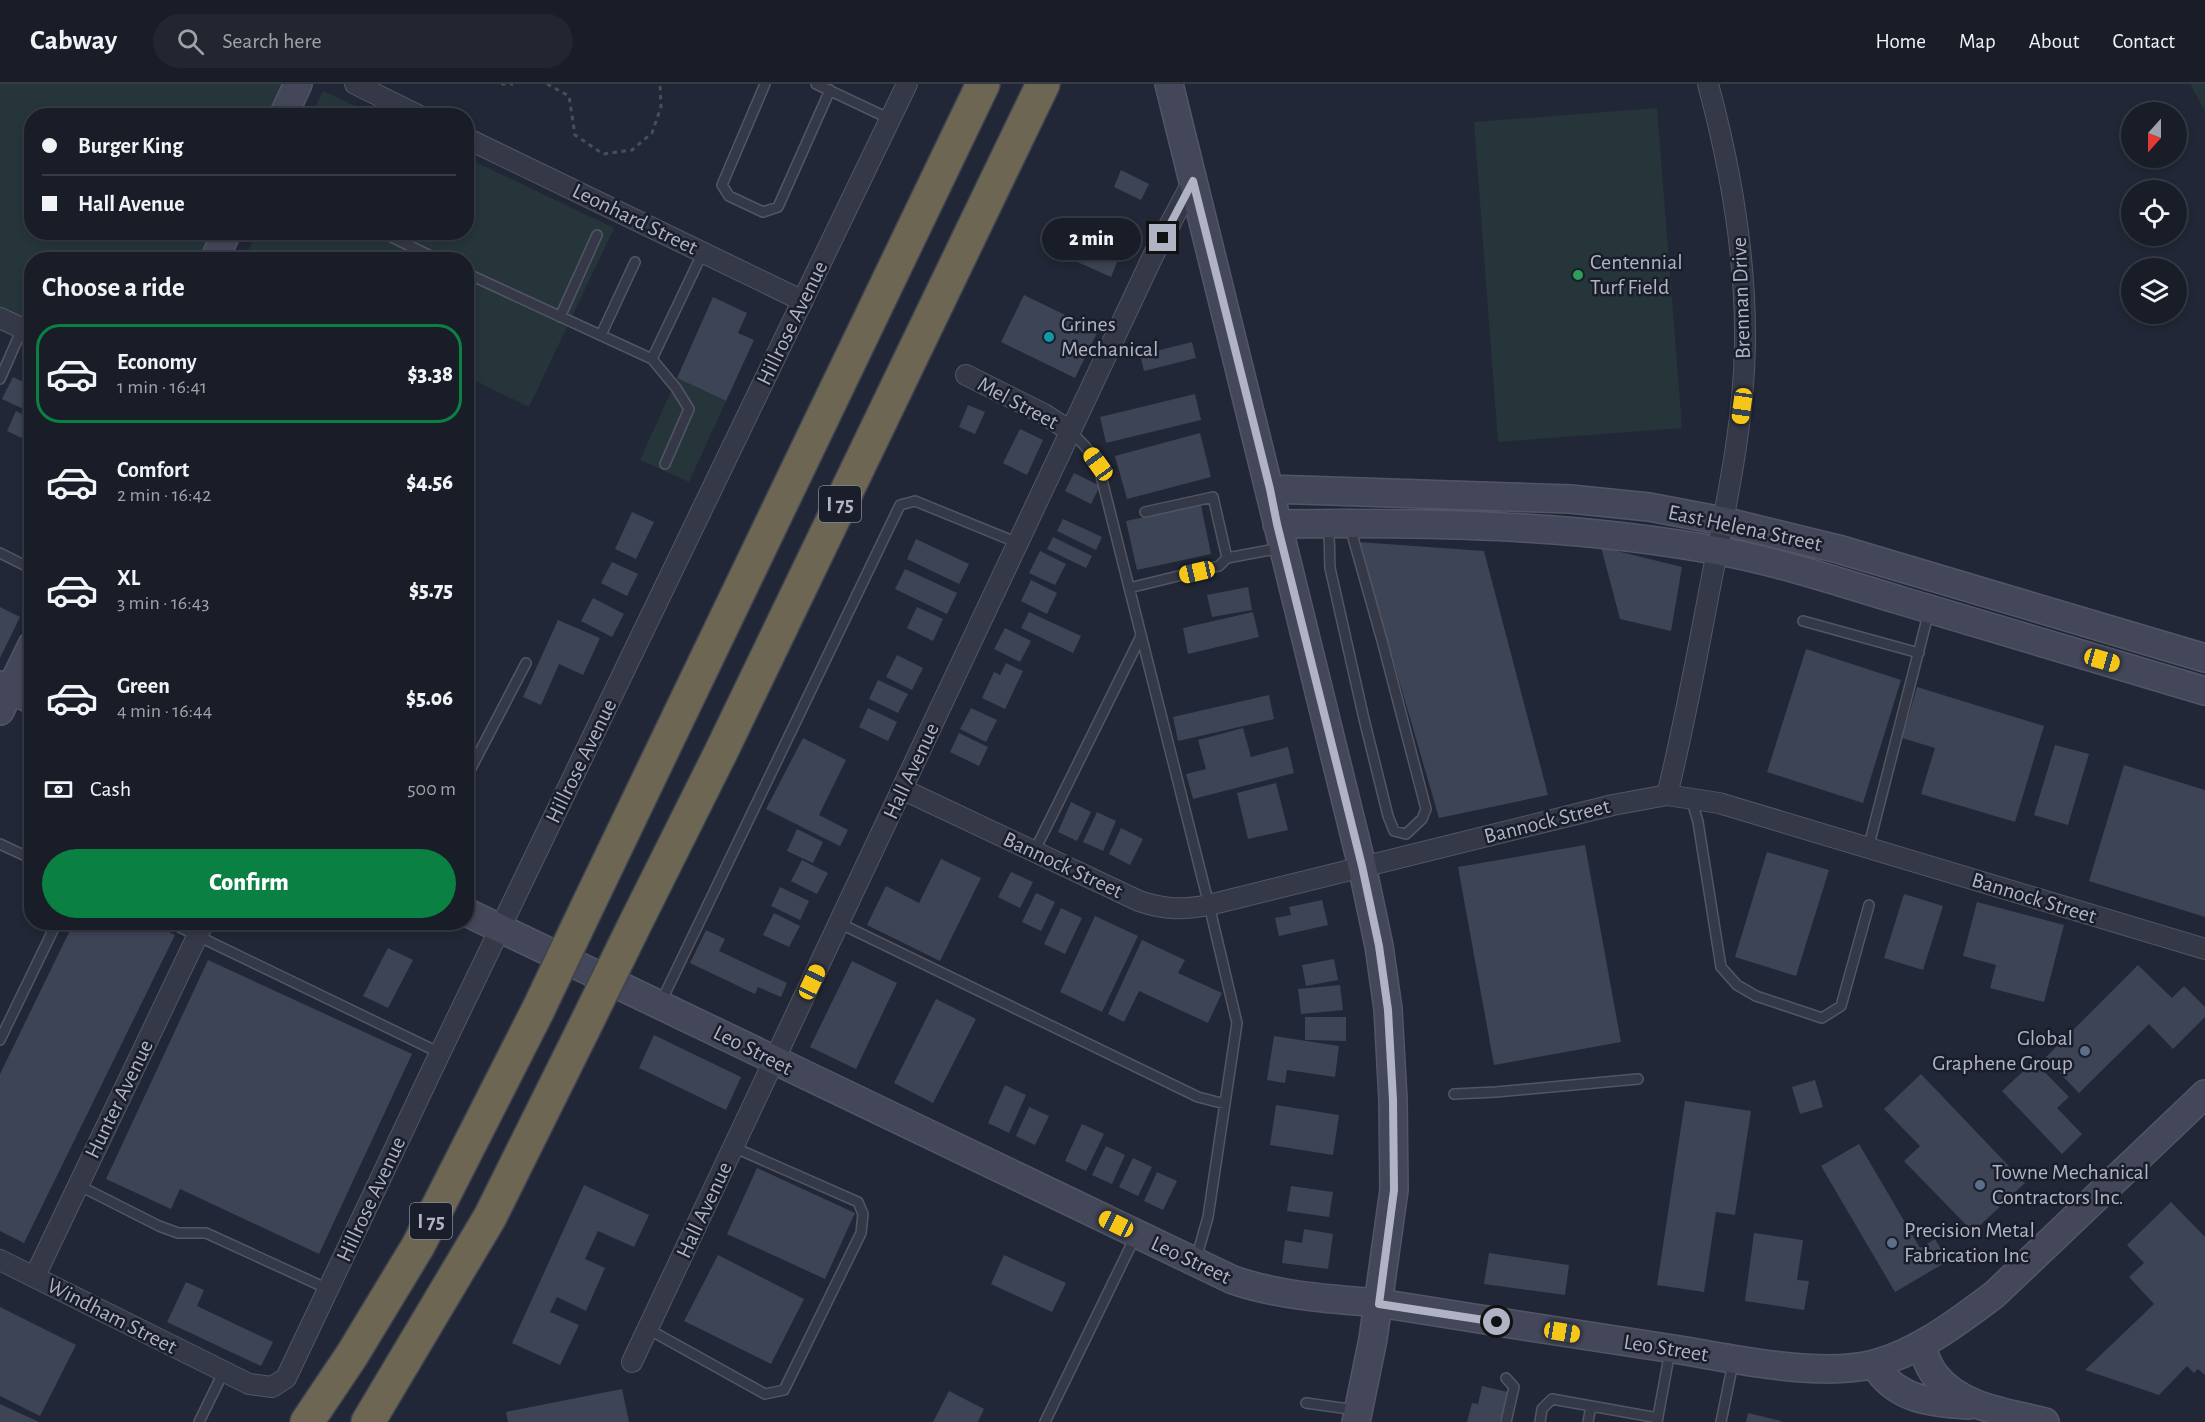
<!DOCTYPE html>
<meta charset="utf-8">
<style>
:root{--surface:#191d28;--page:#222630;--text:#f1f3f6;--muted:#9fa2a8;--line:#373b45;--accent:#0b8043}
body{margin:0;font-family:"Alegreya Sans",sans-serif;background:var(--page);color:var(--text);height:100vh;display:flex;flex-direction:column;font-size:22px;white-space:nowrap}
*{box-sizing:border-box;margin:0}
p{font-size:20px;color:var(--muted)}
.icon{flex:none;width:33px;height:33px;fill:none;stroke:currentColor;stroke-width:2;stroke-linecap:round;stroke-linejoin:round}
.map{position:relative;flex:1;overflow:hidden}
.drawer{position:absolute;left:24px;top:168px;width:450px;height:678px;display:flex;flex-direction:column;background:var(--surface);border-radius:24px;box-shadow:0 3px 9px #0003,0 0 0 2px var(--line)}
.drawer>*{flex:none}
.hud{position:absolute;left:24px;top:24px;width:450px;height:132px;border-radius:24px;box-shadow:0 3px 9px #0003,0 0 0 2px var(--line);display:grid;align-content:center;height:132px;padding:0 18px;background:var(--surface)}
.needle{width:39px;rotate:201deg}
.tools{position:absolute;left:2121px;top:18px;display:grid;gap:12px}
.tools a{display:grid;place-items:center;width:66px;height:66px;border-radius:50%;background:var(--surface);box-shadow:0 3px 9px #0003,0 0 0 2px var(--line);font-size:30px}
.end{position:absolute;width:27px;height:27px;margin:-14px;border:8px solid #afb3c3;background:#111;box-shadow:0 0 0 3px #111}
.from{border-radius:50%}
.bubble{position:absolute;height:42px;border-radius:21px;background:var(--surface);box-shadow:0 3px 9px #0003,0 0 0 2px var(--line);font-size:20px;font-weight:800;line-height:42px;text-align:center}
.car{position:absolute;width:18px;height:36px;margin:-18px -9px;border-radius:8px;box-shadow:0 0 4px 2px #0007;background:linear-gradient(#f5c518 24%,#345 0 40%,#f5c518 0 76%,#345 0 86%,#f5c518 0)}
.hud b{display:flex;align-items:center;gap:21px;height:57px;font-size:22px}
.hud b+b{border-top:2px solid var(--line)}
.hud i{width:15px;height:15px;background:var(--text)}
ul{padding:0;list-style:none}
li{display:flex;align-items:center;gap:18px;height:99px;margin:0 12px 9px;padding:0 6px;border:3px solid transparent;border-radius:24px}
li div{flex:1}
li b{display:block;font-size:22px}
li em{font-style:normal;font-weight:800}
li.active{border-color:var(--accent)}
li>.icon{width:54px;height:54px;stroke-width:1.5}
h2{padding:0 18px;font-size:27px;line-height:72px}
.pay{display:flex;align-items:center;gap:15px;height:66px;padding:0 18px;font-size:22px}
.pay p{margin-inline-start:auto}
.primary-button{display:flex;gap:12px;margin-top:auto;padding:12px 18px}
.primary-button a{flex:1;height:69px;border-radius:36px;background:var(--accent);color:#fff;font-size:24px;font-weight:800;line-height:69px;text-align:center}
header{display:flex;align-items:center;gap:36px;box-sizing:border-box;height:84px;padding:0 30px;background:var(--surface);border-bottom:2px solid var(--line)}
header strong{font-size:28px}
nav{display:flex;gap:33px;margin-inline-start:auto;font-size:21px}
.search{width:420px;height:54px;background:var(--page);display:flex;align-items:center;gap:15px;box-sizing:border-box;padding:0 21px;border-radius:33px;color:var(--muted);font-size:22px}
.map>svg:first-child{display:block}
</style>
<header>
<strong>Cabway</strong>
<div class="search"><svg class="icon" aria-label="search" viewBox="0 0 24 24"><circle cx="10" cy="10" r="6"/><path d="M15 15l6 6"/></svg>Search here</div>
<nav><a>Home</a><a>Map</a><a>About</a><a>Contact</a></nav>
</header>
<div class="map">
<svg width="2205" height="1338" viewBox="0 0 2205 1338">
<rect width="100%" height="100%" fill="#212736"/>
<path fill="#26353a" d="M 0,0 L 298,0 L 283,31 L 32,32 L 32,148 L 227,149 L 214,175 L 32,176 L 31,249 L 0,234 Z
M 2190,0 L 2205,0 L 2205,27 Z
M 323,7 L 375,31 L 311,31 Z
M 1657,24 L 1682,344 L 1498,358 L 1474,38 Z
M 467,74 L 614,144 L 529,323 L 467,293 L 466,176 L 244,176 L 256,149 L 466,148 Z
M 677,294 L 726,317 L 689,398 L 640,376 Z"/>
<path fill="#3d4456" d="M 1121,86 L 1149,100 L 1141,116 L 1114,103 Z
M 1075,152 L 1120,171 L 1111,193 L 1066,173 Z
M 1024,211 L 1098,247 L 1075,294 L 1001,258 Z
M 713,213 L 747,229 L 738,249 L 754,256 L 726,317 L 677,294 Z
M 1192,258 L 1196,274 L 1144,287 L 1140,271 Z
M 13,293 L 32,302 L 32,329 L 2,315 Z
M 1195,310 L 1201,336 L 1106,359 L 1100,333 Z
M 968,321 L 985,328 L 975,350 L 959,343 Z
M 16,327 L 32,335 L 32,359 L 7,347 Z
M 1020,345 L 1043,356 L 1027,391 L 1003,379 Z
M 1200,349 L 1211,393 L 1127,415 L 1115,372 Z
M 1074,389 L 1100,402 L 1091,420 L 1065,407 Z
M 1201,421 L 1211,470 L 1137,486 L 1126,437 Z
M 632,428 L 654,438 L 636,475 L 615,465 Z
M 1063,435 L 1102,453 L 1096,466 L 1057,447 Z
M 1053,453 L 1092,472 L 1086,484 L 1047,465 Z
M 916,455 L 969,480 L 959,500 L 907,475 Z
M 1359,458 L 1484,467 L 1548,711 L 1439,734 Z
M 1601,463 L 1682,483 L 1671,547 L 1620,535 Z
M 1040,467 L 1066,480 L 1055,501 L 1029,489 Z
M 612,478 L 638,490 L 627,512 L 601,499 Z
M 905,485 L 957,509 L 947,530 L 895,505 Z
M 1031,496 L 1057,509 L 1047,530 L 1021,517 Z
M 1248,503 L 1252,526 L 1212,533 L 1207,511 Z
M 593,514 L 624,530 L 612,553 L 581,537 Z
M 0,523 L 20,533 L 0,574 Z
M 917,523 L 943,535 L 933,557 L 907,544 Z
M 1029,528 L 1081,552 L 1073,569 L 1021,544 Z
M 1253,528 L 1259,553 L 1188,570 L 1183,544 Z
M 558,536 L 600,554 L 583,591 L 559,580 L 541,621 L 523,613 Z
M 1005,544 L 1031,557 L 1020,578 L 994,565 Z
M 1806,565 L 1901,596 L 1863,719 L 1767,688 Z
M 897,571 L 923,584 L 912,606 L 886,593 Z
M 1006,579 L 1023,587 L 1005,625 L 982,614 L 994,588 L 1000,591 Z
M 878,596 L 908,610 L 898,629 L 869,615 Z
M 1917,603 L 2044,642 L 2015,738 L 1921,710 L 1935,664 L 1902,654 Z
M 1269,611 L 1274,635 L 1178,657 L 1173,633 Z
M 868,624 L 897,638 L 888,657 L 859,643 Z
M 971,624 L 997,636 L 986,658 L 960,645 Z
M 1243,644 L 1251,673 L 1288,663 L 1294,689 L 1193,715 L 1186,690 L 1206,685 L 1198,656 Z
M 959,649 L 988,663 L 979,682 L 950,668 Z
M 803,654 L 846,676 L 819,731 L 848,746 L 840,762 L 766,725 Z
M 2055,661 L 2089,670 L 2068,741 L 2034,731 Z
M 2124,681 L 2205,706 L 2205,833 L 2089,797 Z
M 1276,699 L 1288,746 L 1248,755 L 1237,709 Z
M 1071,718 L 1091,728 L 1077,757 L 1058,748 Z
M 1097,728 L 1116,737 L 1103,767 L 1083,758 Z
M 1121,744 L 1143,755 L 1130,781 L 1109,770 Z
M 797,745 L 823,758 L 813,779 L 787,767 Z
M 1585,761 L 1621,958 L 1494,981 L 1458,783 Z
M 1767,768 L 1829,786 L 1796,892 L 1735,873 Z
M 941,775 L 981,794 L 940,877 L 867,841 L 886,802 L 919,819 Z
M 802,776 L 828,789 L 817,810 L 791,797 Z
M 1011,788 L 1033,798 L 1020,824 L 998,813 Z
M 780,803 L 809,817 L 800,836 L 771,822 Z
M 1036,809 L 1055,818 L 1041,847 L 1022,838 Z
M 1904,810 L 1943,822 L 1923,886 L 1884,874 Z
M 1322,816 L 1328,841 L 1279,852 L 1275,834 L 1291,831 L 1289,823 Z
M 1977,818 L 2064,841 L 2044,918 L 1990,904 L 1996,881 L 1963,872 Z
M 1061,824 L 1082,834 L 1065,870 L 1044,860 Z
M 774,829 L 800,842 L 789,863 L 763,851 Z
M 1095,832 L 1138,852 L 1102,928 L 1060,908 Z
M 74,838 L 149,838 L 175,851 L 24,1159 L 0,1147 L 0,990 Z
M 706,846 L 725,855 L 719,867 L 787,899 L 781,913 L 758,903 L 755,910 L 690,879 Z
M 1142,856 L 1185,876 L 1178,889 L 1222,909 L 1208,939 L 1139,907 L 1124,938 L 1108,930 Z
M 388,864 L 413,876 L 388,924 L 363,912 Z
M 1334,875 L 1338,896 L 1306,902 L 1302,881 Z
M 208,876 L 412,970 L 319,1170 L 180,1105 L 171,1125 L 106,1095 Z
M 852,877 L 897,899 L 856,985 L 810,963 Z
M 2138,881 L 2172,914 L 2184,902 L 2205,923 L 2205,933 L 2173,965 L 2149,940 L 2079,1009 L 2045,974 Z
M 1340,901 L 1343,926 L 1301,930 L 1298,905 Z
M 936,915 L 976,935 L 933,1019 L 894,999 Z
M 1305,933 L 1346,933 L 1346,957 L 1305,956 Z
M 654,951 L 741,993 L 726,1026 L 639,984 Z
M 1274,952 L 1339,962 L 1335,993 L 1287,986 L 1285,999 L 1267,996 Z
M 2034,977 L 2069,1013 L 2057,1024 L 2082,1050 L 2062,1070 L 2002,1007 Z
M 1921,990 L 2025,1099 L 1973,1148 L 1904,1077 L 1920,1062 L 1884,1025 Z
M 1815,996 L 1823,1023 L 1800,1030 L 1792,1003 Z
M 1005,1001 L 1026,1011 L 1009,1049 L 988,1039 Z
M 1685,1017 L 1751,1027 L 1735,1131 L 1716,1128 L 1704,1208 L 1657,1201 Z
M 1276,1021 L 1339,1031 L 1333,1071 L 1270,1061 Z
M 1029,1023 L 1049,1032 L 1035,1061 L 1016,1052 Z
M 1082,1040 L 1104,1050 L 1086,1087 L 1065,1077 Z
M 1859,1060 L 1920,1164 L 1935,1155 L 1948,1177 L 1895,1208 L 1821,1082 Z
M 1106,1062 L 1125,1071 L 1112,1100 L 1092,1091 Z
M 1133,1074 L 1152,1083 L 1138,1112 L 1119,1103 Z
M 757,1084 L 855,1129 L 825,1195 L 727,1150 Z
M 1157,1088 L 1177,1097 L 1163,1126 L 1144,1117 Z
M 584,1101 L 649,1131 L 634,1163 L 598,1147 L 585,1175 L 605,1184 L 586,1227 L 557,1213 L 550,1228 L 579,1241 L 560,1281 L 512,1259 Z
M 1291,1102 L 1333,1108 L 1329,1133 L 1287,1127 Z
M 2171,1118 L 2205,1153 L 2205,1291 L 2198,1285 L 2194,1289 L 2187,1282 L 2159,1311 L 2085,1286 L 2154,1220 L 2129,1193 L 2144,1179 L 2127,1161 Z
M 1304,1145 L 1333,1150 L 1328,1185 L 1282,1179 L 1285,1156 L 1302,1159 Z
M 1754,1149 L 1803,1156 L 1797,1196 L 1809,1197 L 1804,1226 L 1745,1217 Z
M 1489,1169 L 1569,1181 L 1565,1211 L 1484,1200 Z
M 718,1171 L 804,1215 L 771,1280 L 684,1237 Z
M 1004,1171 L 1066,1199 L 1052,1228 L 991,1200 Z
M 186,1198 L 204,1206 L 197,1222 L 273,1258 L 261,1282 L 167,1238 Z
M 0,1223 L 76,1261 L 40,1332 L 0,1312 Z
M 1482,1302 L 1508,1308 L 1500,1338 L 1467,1338 L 1472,1319 L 1478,1320 Z
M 622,1305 L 629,1338 L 508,1338 L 506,1328 Z
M 949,1307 L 984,1325 L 978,1338 L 933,1338 Z
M 0,1320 L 39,1338 L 0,1338 Z
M 1748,1329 L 1781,1337 L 1781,1338 L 1746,1338 Z"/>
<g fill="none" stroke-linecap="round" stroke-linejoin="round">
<g stroke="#525664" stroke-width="12">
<path id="lane" d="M 765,0 L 722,101 L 729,112 L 763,128 L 778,123 L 830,6
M 816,0 L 890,35
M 381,148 L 439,176
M 466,189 L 652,275 L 703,168
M 560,233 L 597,151
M 601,251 L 635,178
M 652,275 L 676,304 L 689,325 L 665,380
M 0,295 L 22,245
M 1070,347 L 1085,362 L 1098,380 L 1209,821 L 1237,939 L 1208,1133 L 1196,1175
M 1145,428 L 1213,413 L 1227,474 L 1281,464
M 1327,443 C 1331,457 1329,470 1330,484 L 1364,635 L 1388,732 L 1394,747 L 1406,750
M 1350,443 L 1383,560 L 1426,725 L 1422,735 L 1406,750
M 0,469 L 32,485
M 1129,504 L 1219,482 L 1227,474
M 1803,537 L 1919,569
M 466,694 L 526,579
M 1691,714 L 1698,738 L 1721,883 L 1737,901 L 1756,912 L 1822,934 L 1841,922 L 1869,821
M 0,760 L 32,775
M 1868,765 L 1929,527
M 1034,768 L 1141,552
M 169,838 L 440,969
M 839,839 L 1198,1013 L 1225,1020
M 661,918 L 900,421 L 915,417 L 1018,459
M 0,956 L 57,838
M 1454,1010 L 1496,1008 L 1638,995
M 78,1101 L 159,1142 L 178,1149 L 206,1149 L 328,1205
M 648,1245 L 765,1310 L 784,1306 L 861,1149 L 863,1130 L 858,1118 L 733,1063
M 1306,1319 L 1356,1326
M 199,1338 L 223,1289
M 1045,1338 L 1136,1151
M 1506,1338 L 1514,1303 L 1506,1294
M 1540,1338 L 1542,1325 L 1552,1315 L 1658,1334
M 1588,1338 L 1591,1322
M 1657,1338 L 1670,1267
M 1721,1338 L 1733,1279"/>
</g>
<g stroke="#525664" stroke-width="22">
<path id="street" d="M 355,0 L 420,32
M 466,54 L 803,217
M 0,234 L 32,249
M 966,291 L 1044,330 L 1070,347
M 902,705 L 1139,817 C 1166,826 1182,826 1209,821 L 1613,721 L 1667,711 L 1719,719 L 2205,865
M 1667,711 C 1685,639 1698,566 1712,493 C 1727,416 1744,339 1745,260 C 1746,172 1731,85 1708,0
M 0,1176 L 249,1300 L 272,1303 L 286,1294 L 440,969 L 907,0
M 35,1192 L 204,838
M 632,1278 L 1153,172 L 1193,97"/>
</g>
<g stroke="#525664" stroke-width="30">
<path id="secondary" d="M 1169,0 L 1362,782 L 1379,862 L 1388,925 L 1393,1016 L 1394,1106 L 1373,1255 L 1356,1338
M 283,32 L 298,0
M 214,176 L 227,148
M 1270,405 L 1570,415 L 1649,423 L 1723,437 L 1838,465 L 2205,574
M 1277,440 C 1424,438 1574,440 1719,467 C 1780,478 1839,498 1899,516 C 2001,546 2103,576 2205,607
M 0,601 L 32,616
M 0,627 L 32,561
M 466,828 L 1233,1196 C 1280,1212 1330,1215 1379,1219 C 1479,1235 1580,1251 1680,1266 C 1735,1275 1820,1294 1874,1280 C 1919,1268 1959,1237 1995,1210 L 2205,1010
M 1920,1261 C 1925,1271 1928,1282 1935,1291 C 1961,1324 2006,1328 2045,1338
M 1874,1280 C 1895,1315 1930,1319 1968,1321"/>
</g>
<g stroke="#3f4351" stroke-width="36">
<path id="highway" d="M 589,819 L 983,0
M 635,840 L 722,666 L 1043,0
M 307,1338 L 352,1271 L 418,1162 L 538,926
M 368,1338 L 490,1133 L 583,946"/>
</g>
<path stroke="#435157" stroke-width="3" stroke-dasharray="4.5 4.5" stroke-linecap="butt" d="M 501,0 L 513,0
M 547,0 L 569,12 L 575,51 L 603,70 L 632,66 L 652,49 L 661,23 L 660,0"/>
<use href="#lane" stroke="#353947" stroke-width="9"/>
<use href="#street" stroke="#353947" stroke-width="20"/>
<use href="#secondary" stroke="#434759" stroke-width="27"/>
<use href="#highway" stroke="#6c6652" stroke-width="33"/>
<g stroke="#3f4351" stroke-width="36" stroke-linecap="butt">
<path id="highway-bridge" d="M 538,926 L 589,819
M 583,946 L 635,840"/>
</g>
<use href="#highway-bridge" stroke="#6c6652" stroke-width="33"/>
</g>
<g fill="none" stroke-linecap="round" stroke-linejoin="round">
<path stroke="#afb3c3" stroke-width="8" d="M 1163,154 L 1193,97 L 1270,405 L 1277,440 L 1362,782 L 1379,862 L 1388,926 L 1393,1016 L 1394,1106 L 1379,1220 L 1497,1238"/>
</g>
<circle fill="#2e9e5b" stroke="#1a1e2b" stroke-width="2" cx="1578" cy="191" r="6"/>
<circle fill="#0f9aa8" stroke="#1a1e2b" stroke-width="2" cx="1049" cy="253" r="6"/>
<g fill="#5c6f8a" stroke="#1a1e2b" stroke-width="2">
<circle cx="2085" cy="967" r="6"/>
<circle cx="1980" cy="1101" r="6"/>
<circle cx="1892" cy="1159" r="6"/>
</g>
<g text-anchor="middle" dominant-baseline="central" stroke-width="5" stroke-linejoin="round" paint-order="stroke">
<g fill="#1a1e2b" stroke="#828695" stroke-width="1.5">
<rect x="819" y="402" width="42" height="36" rx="4.5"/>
<rect x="410" y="1119" width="42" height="36" rx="4.5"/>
</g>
<g font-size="21" font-weight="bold" fill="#afb3c3">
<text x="840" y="420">I 75</text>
<text x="431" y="1137">I 75</text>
</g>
<g font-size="22" fill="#afb3c3" stroke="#1a1e2b">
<text transform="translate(635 135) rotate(26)">Leonhard Street</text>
<text transform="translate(1741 214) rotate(-92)">Brennan Drive</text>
<text transform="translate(792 239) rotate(-64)">Hillrose Avenue</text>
<text transform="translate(1018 319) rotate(28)">Mel Street</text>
<text transform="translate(1745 444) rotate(12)">East Helena Street</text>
<text transform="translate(581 677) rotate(-64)">Hillrose Avenue</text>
<text transform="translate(911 687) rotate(-65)">Hall Avenue</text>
<text transform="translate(1547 737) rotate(-14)">Bannock Street</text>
<text transform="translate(1063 781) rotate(25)">Bannock Street</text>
<text transform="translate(2034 814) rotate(17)">Bannock Street</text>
<text transform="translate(753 966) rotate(27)">Leo Street</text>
<text transform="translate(119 1015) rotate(-64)">Hunter Avenue</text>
<text transform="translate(371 1115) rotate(-65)">Hillrose Avenue</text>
<text transform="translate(704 1126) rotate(-65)">Hall Avenue</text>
<text transform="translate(1191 1176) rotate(25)">Leo Street</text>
<text transform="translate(112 1232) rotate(27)">Windham Street</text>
<text transform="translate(1666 1264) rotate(9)">Leo Street</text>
</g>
<g font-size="22" fill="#afb3c3" stroke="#1a1e2b" text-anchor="start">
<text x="1590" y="178">Centennial<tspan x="1590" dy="25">Turf Field</tspan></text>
<text x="1061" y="240">Grines<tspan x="1061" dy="25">Mechanical</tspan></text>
<text x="2073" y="954" text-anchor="end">Global<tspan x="2073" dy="25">Graphene Group</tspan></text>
<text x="1992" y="1088">Towne Mechanical<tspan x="1992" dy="25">Contractors Inc.</tspan></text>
<text x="1904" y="1146">Precision Metal<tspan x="1904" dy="25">Fabrication Inc</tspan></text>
</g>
</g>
</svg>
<div class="tools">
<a><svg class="needle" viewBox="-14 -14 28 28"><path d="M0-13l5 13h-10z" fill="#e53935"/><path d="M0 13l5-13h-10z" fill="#9fa2a8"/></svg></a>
<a><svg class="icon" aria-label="locate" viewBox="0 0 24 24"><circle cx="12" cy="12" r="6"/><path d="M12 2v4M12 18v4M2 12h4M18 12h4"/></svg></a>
<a><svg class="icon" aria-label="layers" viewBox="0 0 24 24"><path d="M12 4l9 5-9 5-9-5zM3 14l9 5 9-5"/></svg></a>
</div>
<i class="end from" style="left:1497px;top:1238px"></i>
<i class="end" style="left:1163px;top:154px"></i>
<div class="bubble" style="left:1042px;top:134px;width:99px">2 min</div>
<i class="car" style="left:1742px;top:322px;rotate:188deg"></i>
<i class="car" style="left:1098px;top:380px;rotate:324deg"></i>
<i class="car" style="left:1197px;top:488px;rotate:257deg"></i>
<i class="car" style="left:2102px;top:576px;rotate:106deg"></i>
<i class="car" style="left:812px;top:898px;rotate:25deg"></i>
<i class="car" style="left:1116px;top:1140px;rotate:296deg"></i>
<i class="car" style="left:1562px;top:1248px;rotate:99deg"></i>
<div class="hud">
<b><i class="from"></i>Burger King</b>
<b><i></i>Hall Avenue</b>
</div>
<section class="drawer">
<h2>Choose a ride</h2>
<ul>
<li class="active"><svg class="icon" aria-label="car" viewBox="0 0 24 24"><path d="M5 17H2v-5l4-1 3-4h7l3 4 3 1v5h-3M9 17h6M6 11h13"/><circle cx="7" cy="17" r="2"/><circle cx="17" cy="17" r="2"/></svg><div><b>Economy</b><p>1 min · 16:41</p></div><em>$3.38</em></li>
<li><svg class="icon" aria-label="car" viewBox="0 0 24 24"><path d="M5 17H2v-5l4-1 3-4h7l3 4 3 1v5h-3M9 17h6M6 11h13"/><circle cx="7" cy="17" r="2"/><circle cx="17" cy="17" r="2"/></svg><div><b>Comfort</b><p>2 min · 16:42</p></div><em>$4.56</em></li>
<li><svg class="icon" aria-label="car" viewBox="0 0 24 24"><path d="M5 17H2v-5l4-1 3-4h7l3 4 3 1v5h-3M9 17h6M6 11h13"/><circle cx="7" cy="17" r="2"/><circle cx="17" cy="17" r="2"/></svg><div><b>XL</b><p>3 min · 16:43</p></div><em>$5.75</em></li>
<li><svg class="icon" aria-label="car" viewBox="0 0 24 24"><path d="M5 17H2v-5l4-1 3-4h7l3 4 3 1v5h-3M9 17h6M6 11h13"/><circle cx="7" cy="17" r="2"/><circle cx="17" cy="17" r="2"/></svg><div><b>Green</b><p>4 min · 16:44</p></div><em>$5.06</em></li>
</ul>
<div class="pay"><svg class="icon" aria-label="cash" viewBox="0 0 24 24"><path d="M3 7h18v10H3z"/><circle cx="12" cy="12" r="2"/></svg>Cash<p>500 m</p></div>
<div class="primary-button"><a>Confirm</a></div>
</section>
</div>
